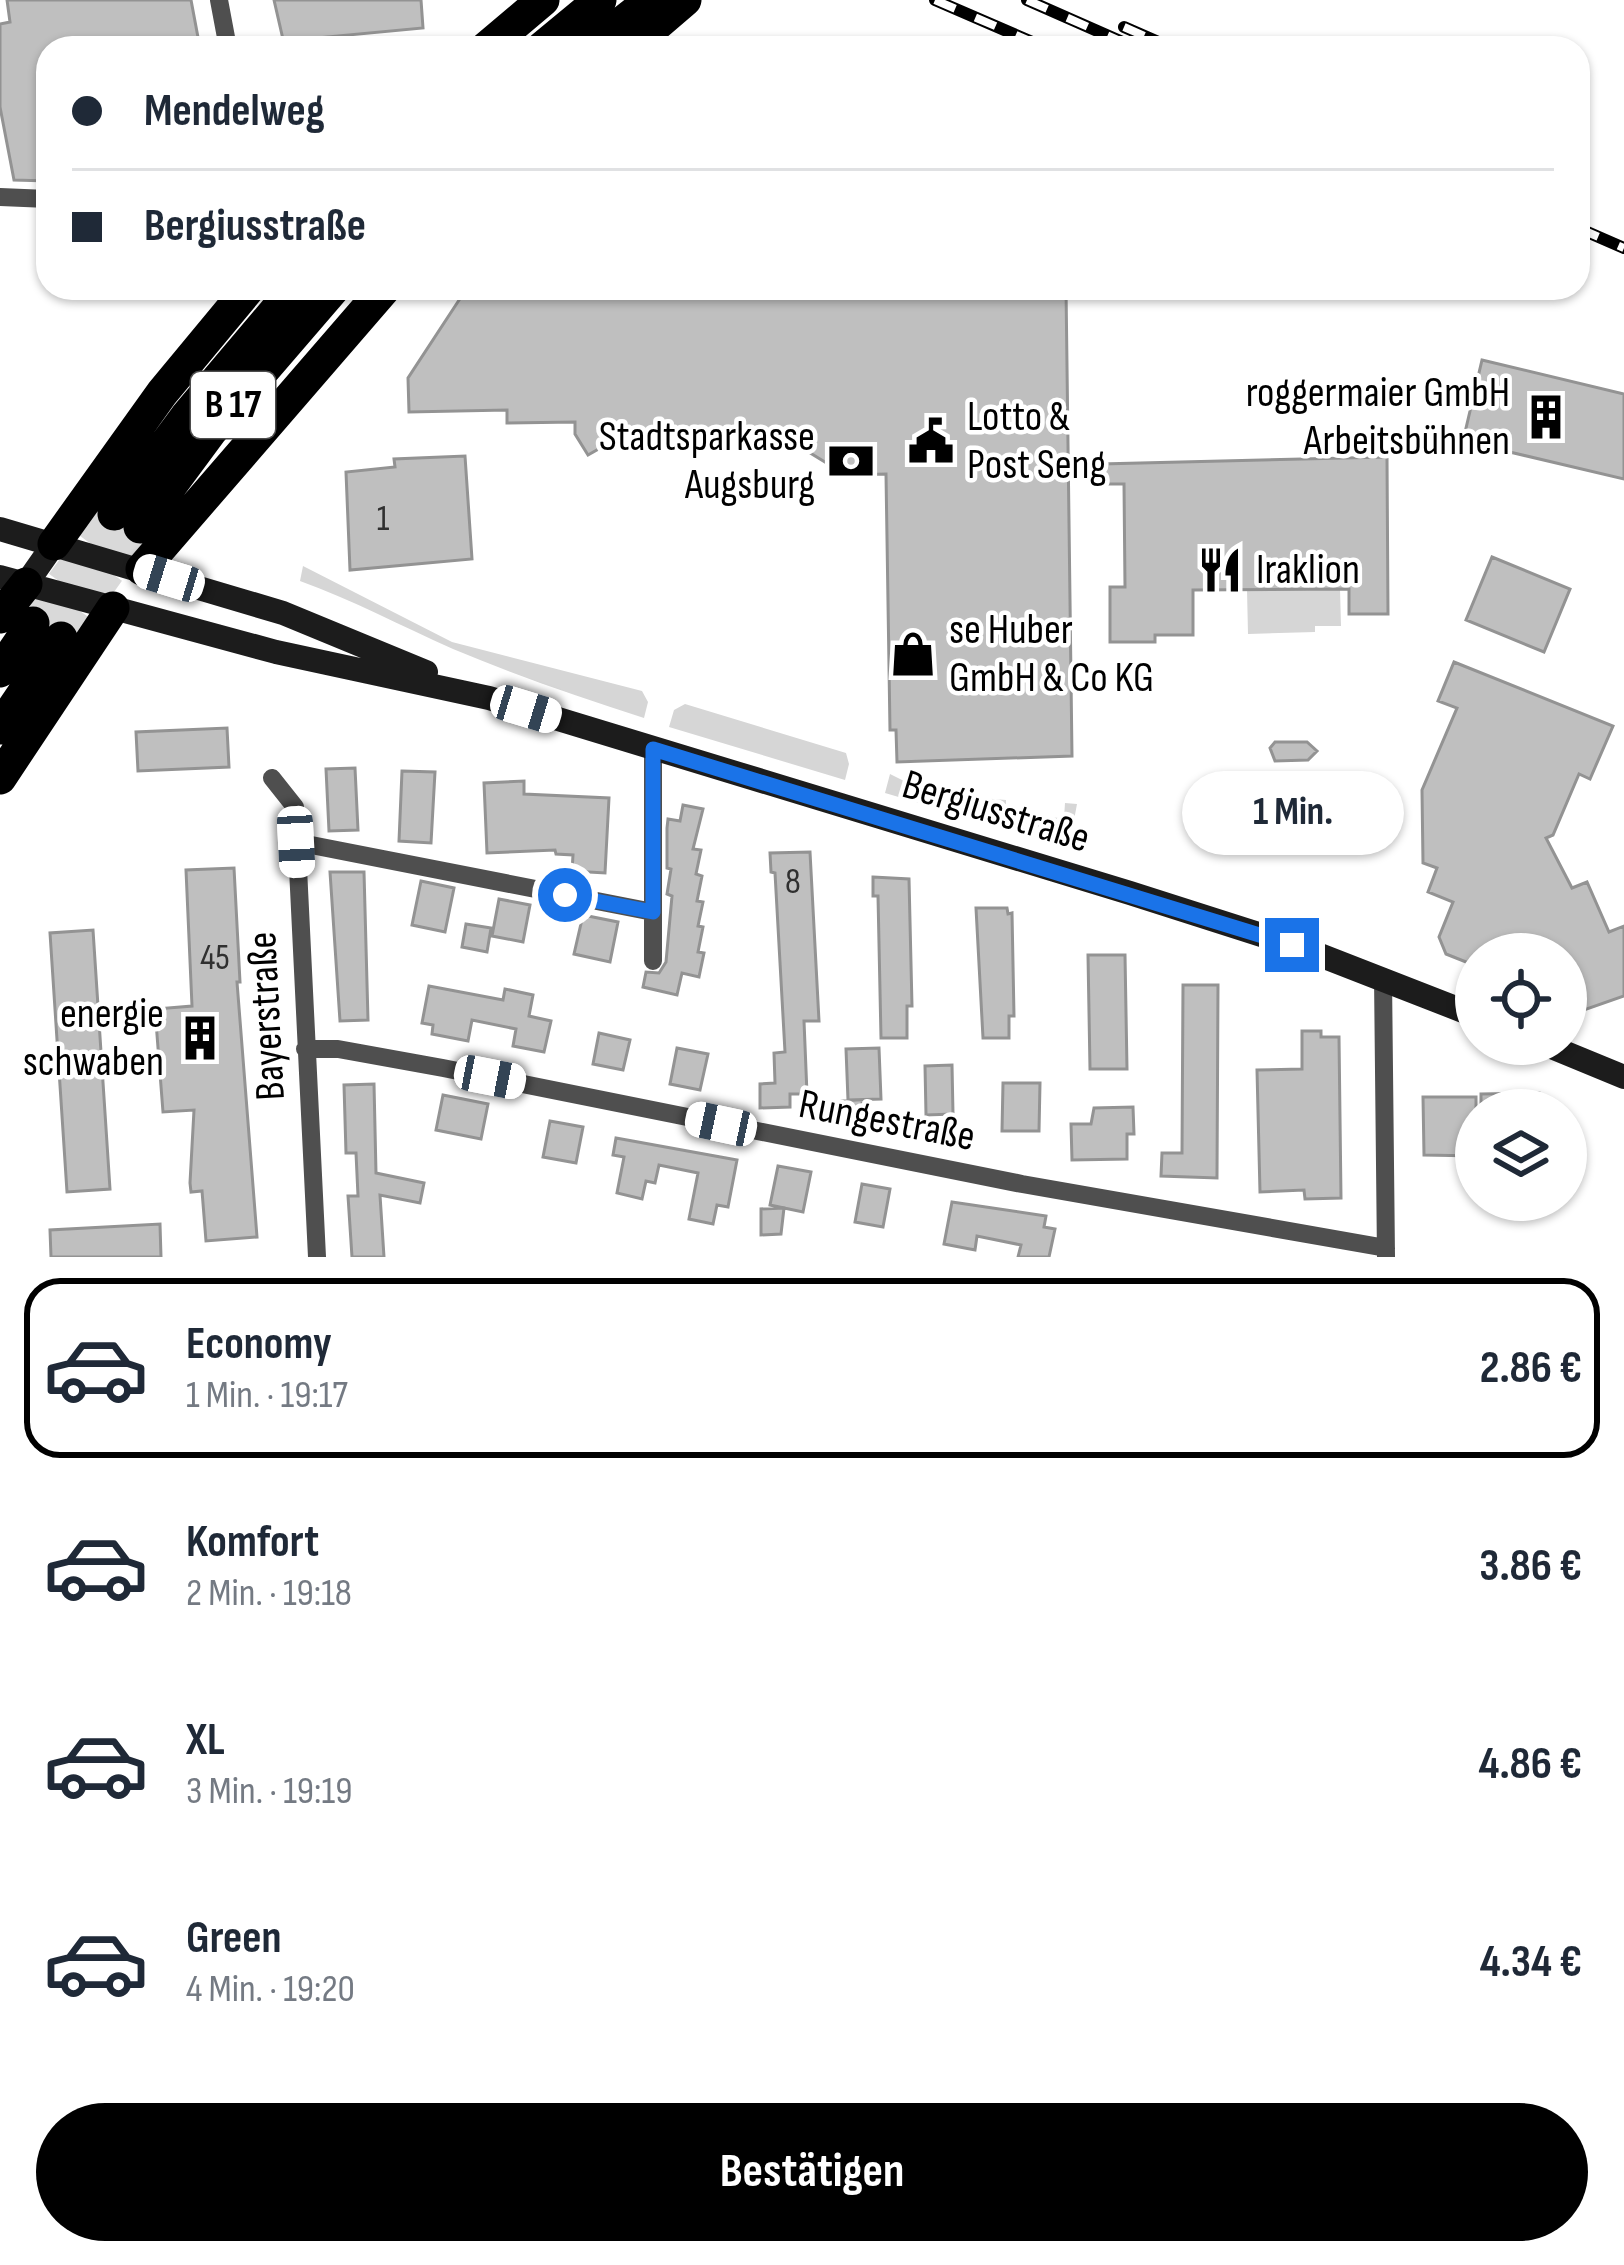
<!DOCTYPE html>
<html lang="de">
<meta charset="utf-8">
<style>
:root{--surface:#fff;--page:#f2f2f3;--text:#1f2937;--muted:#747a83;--line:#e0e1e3;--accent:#000}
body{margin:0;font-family:"Sofia Sans Condensed",sans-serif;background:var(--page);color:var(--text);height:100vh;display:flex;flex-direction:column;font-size:45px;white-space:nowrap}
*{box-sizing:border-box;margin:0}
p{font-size:39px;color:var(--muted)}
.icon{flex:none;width:66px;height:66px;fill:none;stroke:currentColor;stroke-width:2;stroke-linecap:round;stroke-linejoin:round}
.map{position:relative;height:1257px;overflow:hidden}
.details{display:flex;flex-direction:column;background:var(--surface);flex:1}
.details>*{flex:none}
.hud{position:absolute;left:36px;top:36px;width:1554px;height:264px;border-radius:36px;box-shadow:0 3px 9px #0004;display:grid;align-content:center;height:264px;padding:0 36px;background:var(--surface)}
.tools{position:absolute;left:1455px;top:933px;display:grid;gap:24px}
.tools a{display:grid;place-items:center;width:132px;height:132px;border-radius:50%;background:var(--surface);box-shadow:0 3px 9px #0004;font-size:60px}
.end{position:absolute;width:54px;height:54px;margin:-27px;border:15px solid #1a73e8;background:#fff;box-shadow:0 0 0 6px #fff}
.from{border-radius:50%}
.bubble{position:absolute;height:84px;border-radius:42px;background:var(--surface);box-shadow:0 3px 9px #0004;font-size:39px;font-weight:700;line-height:84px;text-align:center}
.car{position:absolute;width:36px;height:72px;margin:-36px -18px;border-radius:15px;box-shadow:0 0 9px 3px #0007;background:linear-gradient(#fff 24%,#345 0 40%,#fff 0 76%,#345 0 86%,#fff 0)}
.hud b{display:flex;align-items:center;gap:42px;height:114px;font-size:45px}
.hud b+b{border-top:3px solid var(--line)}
.hud i{width:30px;height:30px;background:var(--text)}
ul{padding:21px 0 0;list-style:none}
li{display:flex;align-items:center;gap:36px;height:180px;margin:0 24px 18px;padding:0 12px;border:6px solid transparent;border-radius:36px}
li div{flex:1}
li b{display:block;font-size:45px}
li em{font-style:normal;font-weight:700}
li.on{border-color:var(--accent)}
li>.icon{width:108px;height:108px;stroke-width:1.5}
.primary-button{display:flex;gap:24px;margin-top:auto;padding:24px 36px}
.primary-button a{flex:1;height:138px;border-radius:72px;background:var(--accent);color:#fff;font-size:48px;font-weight:700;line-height:138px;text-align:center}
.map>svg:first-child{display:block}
</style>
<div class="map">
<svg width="1624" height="1257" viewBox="0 0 1624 1257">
<rect width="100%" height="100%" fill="#fff"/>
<path fill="#d6d6d6" d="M 303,566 L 452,642 L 642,691 L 648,702 L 644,718 C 579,697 515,675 453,649 C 401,626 353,600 300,581 Z
M 1340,589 L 1341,626 L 1315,626 L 1315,632 L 1248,634 L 1247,590 Z
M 685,704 L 846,753 L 849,764 L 845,780 L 669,727 L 674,710 Z
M 890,774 L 930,794 L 1006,800 L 1006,816 L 1064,818 L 1065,803 L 1077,804 L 1069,847 L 885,793 Z"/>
<path fill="#bfbfbf" stroke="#939393" stroke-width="3" d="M 7,0 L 191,0 L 200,48 L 48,48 L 48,181 L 14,180 L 0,107 L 0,24 L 10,22 Z
M 274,0 L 421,0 L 423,28 L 316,38 L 317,48 L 285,48 Z
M 467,288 L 1066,288 L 1072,756 L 897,762 L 896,730 L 890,730 L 886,474 L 846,475 L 794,443 L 802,430 L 625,434 L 588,455 L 575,434 L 575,422 L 507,423 L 507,410 L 409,412 L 408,378 Z
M 1482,360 L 1624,394 L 1624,479 L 1463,441 Z
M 465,456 L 472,559 L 350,570 L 346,472 L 395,467 L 394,459 Z
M 1387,457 L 1388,614 L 1349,614 L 1349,589 L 1193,590 L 1193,635 L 1155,635 L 1155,642 L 1110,642 L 1110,587 L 1125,587 L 1124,484 L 1102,484 L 1101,464 Z
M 1492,557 L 1570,589 L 1544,652 L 1466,620 Z
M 1454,662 L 1613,726 L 1590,779 L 1579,774 L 1553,835 L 1546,838 L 1572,888 L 1587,882 L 1609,932 L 1624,926 L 1624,996 L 1584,1010 L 1566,1003 L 1566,954 L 1476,954 L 1476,966 L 1446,954 L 1439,937 L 1453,902 L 1428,892 L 1437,868 L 1423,863 L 1422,790 L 1457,708 L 1438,701 Z
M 227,728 L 229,767 L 138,771 L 136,732 Z
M 1275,742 L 1307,742 L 1317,751 L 1308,760 L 1275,761 L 1270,748 Z
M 355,768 L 358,830 L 329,831 L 326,769 Z
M 402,771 L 435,772 L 431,843 L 399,841 Z
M 524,781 L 524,794 L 609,798 L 605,873 L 572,871 L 573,855 L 556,854 L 555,850 L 487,853 L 484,783 Z
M 683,805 L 703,809 L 693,849 L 701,850 L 696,874 L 702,876 L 697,901 L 703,902 L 698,926 L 703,927 L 698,952 L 704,953 L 699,977 L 682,973 L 677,995 L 643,987 L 646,972 L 659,973 L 666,962 L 672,896 L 667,894 L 671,869 L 667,868 L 667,828 L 668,819 L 680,821 Z
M 810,852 L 819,1021 L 804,1021 L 807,1094 L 790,1094 L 790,1107 L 760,1108 L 760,1084 L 775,1083 L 774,1053 L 785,1052 L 775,873 L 771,872 L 770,853 Z
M 234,868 L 240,982 L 237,982 L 257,1237 L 206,1241 L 202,1191 L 191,1192 L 190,1183 L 194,1110 L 163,1112 L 155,1009 L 192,1006 L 186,870 Z
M 330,872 L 364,872 L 368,1020 L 340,1021 Z
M 873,877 L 909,879 L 912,1006 L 907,1006 L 907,1038 L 881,1038 L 878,896 L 873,896 Z
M 421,881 L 454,888 L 445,932 L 412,925 Z
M 499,899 L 530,905 L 523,942 L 492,936 Z
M 976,908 L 1007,908 L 1008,914 L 1012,913 L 1014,1016 L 1009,1016 L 1009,1038 L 983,1038 Z
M 583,915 L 618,922 L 610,962 L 574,954 Z
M 466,924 L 491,928 L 487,952 L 462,947 Z
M 93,930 L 110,1189 L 67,1192 L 50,933 Z
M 1088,955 L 1125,955 L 1127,1069 L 1090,1069 Z
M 1183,985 L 1218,985 L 1217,1178 L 1161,1176 L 1162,1153 L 1182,1153 Z
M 429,986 L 503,1000 L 505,989 L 533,995 L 529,1016 L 551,1021 L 544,1052 L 513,1046 L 516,1029 L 472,1020 L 468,1041 L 432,1034 L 433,1025 L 422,1023 Z
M 1302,1031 L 1321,1031 L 1321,1037 L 1339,1037 L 1341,1198 L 1305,1199 L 1304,1190 L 1260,1192 L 1257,1070 L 1302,1069 Z
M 599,1033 L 630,1040 L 623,1070 L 593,1064 Z
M 677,1048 L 708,1054 L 700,1090 L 670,1084 Z
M 879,1048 L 881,1099 L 848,1100 L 846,1049 Z
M 952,1065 L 953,1114 L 926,1115 L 925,1066 Z
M 1003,1083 L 1040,1083 L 1039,1131 L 1002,1131 Z
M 374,1084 L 376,1173 L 424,1183 L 420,1203 L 380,1195 L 384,1257 L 352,1257 L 348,1196 L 358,1196 L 356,1153 L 346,1153 L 344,1085 Z
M 1539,1093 L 1539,1110 L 1481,1110 L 1481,1094 Z
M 443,1095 L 488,1104 L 481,1139 L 436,1130 Z
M 1423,1097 L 1476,1097 L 1476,1156 L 1424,1155 Z
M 862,1100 L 863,1124 L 842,1124 L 842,1101 Z
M 1133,1107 L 1134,1134 L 1127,1134 L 1127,1159 L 1072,1160 L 1071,1124 L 1091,1124 L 1094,1108 Z
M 550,1121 L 583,1127 L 576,1163 L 543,1157 Z
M 616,1138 L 737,1160 L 728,1207 L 717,1205 L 713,1224 L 689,1219 L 698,1173 L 659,1165 L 655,1183 L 646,1181 L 642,1199 L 617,1193 L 624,1157 L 613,1155 Z
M 778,1166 L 811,1172 L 803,1212 L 770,1205 Z
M 862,1184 L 890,1189 L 883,1227 L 855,1222 Z
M 952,1202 L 1046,1216 L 1044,1227 L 1055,1229 L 1049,1257 L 1018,1257 L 1021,1245 L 977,1236 L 975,1250 L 944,1244 Z
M 784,1208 L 781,1234 L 761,1235 L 761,1209 Z
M 160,1224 L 161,1257 L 51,1257 L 50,1230 Z"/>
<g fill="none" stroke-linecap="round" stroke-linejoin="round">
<path stroke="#d9d9d9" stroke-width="33" stroke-dasharray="33 16" stroke-linecap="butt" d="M 33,623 L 114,514
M 61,638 L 140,527"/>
<path stroke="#4f4f4f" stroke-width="18" d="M 219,0 L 228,48
M 0,197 L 48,199
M 653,749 L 653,961
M 272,778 L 295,807 L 317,1257
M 296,842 L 653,912
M 1383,977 L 1386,1257
M 305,1049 L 338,1049 L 443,1068 L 1022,1184 L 1386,1248"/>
<path stroke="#1c1c1c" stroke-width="24" d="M 0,529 L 283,613 L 426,672
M 0,577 L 276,652 L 489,698 L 1130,893 L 1299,947 L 1476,1016
M 26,584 L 54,544
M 1544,1044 L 1624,1077"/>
<path stroke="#000" stroke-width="33" d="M 486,48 L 543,0
M 542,48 L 600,0
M 590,48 L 651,0
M 629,48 L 685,0
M 114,514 L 186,417 L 295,288
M 140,527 L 211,431 L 334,288
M 54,544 L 162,393 L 249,288
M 142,569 L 385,288
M 0,617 L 26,584
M 0,671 L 33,623
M 0,728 L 61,638
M 0,778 L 113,608"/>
<g stroke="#000" stroke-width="12">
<path id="rail" d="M 935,0 L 1046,48
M 1027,0 L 1136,48
M 1124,27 L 1172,48
M 1578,228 L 1624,248"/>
</g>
<use href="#rail" stroke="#fff" stroke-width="8" stroke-dasharray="22" stroke-linecap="butt"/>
</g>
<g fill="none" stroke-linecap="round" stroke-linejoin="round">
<path stroke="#1a73e8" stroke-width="15" d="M 565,895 L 653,912 L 653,749 L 1292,945"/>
</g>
<defs>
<g id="building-bare" transform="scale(3.6)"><path d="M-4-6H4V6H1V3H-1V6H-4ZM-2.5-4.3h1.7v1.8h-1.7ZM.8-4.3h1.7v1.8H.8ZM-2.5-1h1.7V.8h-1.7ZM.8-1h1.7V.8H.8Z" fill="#000" stroke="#fff" stroke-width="2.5" paint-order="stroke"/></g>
<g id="civic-bare" transform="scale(3.6)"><path d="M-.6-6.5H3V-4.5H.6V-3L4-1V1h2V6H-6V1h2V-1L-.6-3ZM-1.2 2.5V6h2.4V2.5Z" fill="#000" stroke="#fff" stroke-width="2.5" paint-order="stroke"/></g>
<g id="bank-bare" transform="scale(3.6)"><path d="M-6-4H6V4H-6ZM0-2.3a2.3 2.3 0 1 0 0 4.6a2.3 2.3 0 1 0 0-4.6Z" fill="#000" stroke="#fff" stroke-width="2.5" paint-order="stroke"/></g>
<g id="restaurant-bare" transform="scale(3.6)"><path d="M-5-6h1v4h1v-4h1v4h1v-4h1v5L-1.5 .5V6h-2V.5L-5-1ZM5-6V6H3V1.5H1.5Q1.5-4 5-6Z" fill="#000" stroke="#fff" stroke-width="2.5" paint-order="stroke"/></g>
<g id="shop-bare" transform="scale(3.6)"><path d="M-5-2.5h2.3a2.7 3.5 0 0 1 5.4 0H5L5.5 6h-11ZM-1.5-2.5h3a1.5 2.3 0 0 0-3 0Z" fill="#000" stroke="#fff" stroke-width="2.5" paint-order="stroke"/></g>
</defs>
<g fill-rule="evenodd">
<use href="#building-bare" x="1546" y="417"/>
<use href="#civic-bare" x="931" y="441"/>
<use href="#bank-bare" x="851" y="461"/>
<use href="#restaurant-bare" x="1220" y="570"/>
<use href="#shop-bare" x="913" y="654"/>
<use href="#building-bare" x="200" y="1038"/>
</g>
<g text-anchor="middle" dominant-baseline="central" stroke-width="9" stroke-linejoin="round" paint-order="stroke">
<g font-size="36" fill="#303030">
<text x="383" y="519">1</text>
<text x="793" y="882">8</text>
<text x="215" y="958">45</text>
</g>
<rect fill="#fff" stroke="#4c4c4c" stroke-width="3" x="191" y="372" width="84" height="66" rx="9"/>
<g font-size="39" font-weight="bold" fill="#000">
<text x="233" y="405">B 17</text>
</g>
<g font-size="42" fill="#000" stroke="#fff" text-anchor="end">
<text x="1510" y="393">roggermaier GmbH<tspan x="1510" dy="48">Arbeitsbühnen</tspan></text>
<text x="967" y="417" text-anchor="start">Lotto &amp;<tspan x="967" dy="48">Post Seng</tspan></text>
<text x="815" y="437">Stadtsparkasse<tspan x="815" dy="48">Augsburg</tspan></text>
<text x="1256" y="570" text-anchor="start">Iraklion</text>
<text x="949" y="630" text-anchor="start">se Huber<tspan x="949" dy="48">GmbH &amp; Co KG</tspan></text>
<text x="164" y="1014">energie<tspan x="164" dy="48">schwaben</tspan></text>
</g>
<g font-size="42" fill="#000" stroke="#fff">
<text transform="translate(996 812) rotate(17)">Bergiusstraße</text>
<text transform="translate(267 1016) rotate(-93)">Bayerstraße</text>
<text transform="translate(887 1121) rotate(11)">Rungestraße</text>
</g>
</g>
</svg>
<div class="tools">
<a><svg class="icon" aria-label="locate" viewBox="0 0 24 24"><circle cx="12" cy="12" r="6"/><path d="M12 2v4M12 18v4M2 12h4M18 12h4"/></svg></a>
<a><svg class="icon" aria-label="layers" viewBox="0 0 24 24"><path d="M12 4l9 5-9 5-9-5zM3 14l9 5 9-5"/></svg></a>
</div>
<i class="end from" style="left:565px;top:895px"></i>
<i class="end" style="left:1292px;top:945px"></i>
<div class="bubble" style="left:1182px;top:771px;width:222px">1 Min.</div>
<i class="car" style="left:169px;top:578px;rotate:287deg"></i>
<i class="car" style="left:526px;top:709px;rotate:107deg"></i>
<i class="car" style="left:296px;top:842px;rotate:177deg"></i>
<i class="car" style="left:490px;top:1077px;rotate:101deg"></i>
<i class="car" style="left:721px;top:1124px;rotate:282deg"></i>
<div class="hud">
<b><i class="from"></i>Mendelweg</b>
<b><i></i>Bergiusstraße</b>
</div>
</div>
<section class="details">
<ul>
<li class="on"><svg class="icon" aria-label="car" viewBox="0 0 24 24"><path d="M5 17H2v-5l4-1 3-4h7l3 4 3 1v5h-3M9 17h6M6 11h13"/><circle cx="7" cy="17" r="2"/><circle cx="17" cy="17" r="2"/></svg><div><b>Economy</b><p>1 Min. · 19:17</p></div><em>2.86 €</em></li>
<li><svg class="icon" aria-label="car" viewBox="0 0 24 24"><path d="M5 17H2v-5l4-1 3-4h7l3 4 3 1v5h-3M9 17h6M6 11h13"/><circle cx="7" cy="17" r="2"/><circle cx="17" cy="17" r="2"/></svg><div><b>Komfort</b><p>2 Min. · 19:18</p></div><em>3.86 €</em></li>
<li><svg class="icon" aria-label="car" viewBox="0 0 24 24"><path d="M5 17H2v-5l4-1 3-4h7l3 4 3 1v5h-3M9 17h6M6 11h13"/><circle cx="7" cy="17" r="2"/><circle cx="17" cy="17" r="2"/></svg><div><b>XL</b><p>3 Min. · 19:19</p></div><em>4.86 €</em></li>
<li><svg class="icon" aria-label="car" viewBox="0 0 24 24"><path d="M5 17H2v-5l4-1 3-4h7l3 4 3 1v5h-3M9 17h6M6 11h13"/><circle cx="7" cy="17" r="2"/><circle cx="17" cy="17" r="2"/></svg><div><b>Green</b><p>4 Min. · 19:20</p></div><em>4.34 €</em></li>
</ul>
<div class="primary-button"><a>Bestätigen</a></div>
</section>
